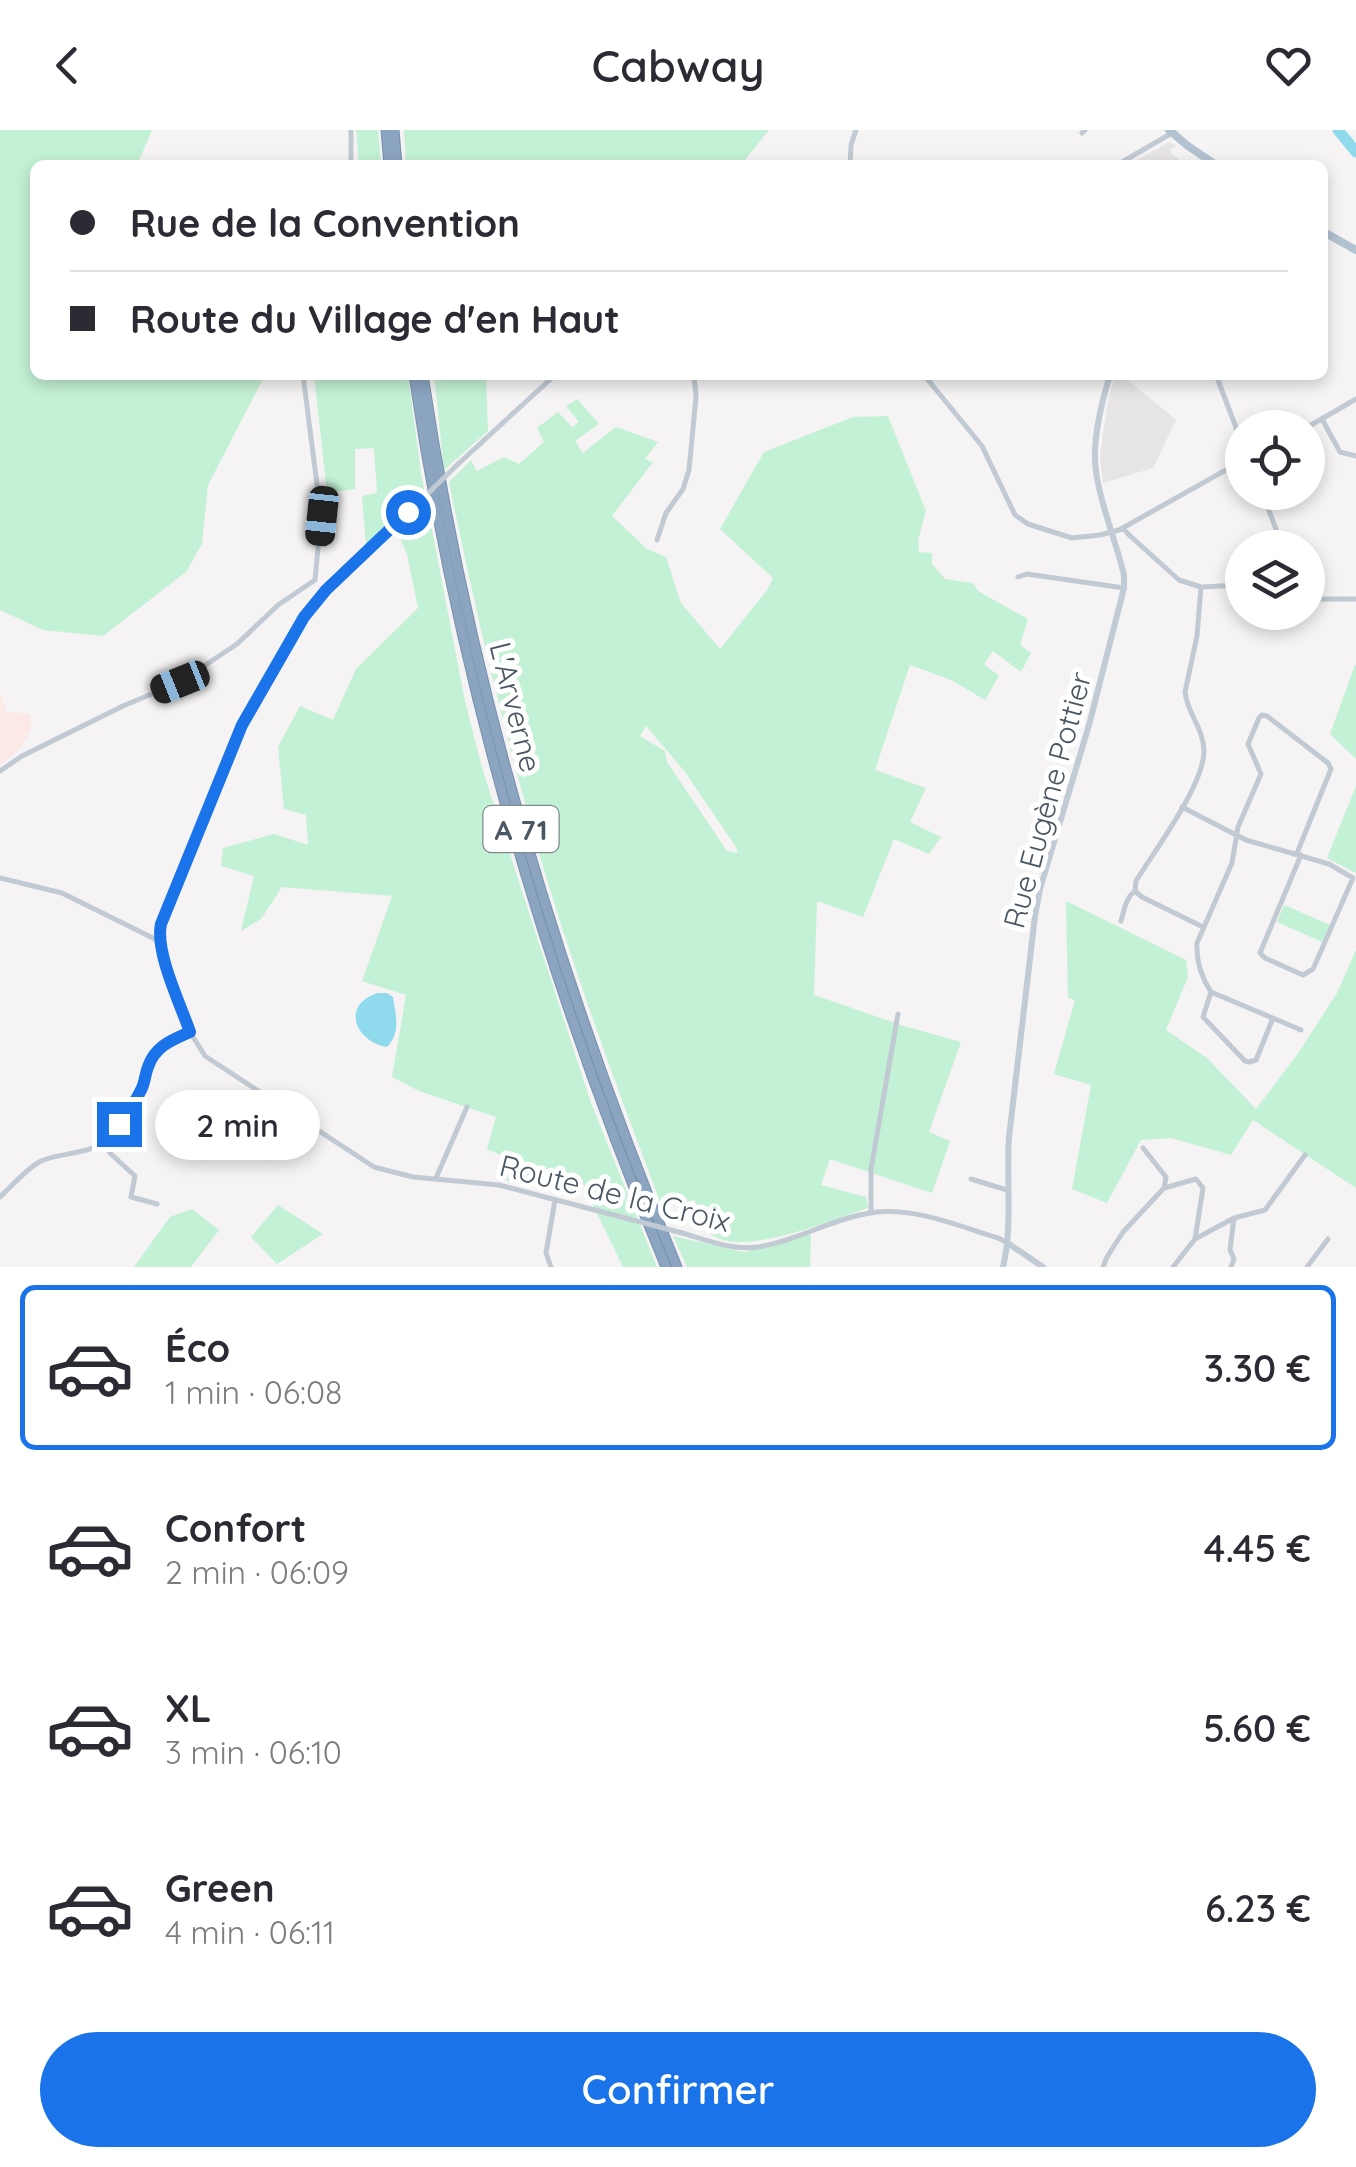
<!DOCTYPE html>
<html lang="fr">
<meta charset="utf-8">
<style>
:root{--surface:#fff;--page:#f7f7f7;--text:#2b2b33;--muted:#7c7c81;--line:#e1e1e2;--accent:#1a73e8}
body{margin:0;font-family:Quicksand,sans-serif;background:var(--page);color:var(--text);height:100vh;display:flex;flex-direction:column;font-size:38px;white-space:nowrap}
*{box-sizing:border-box;margin:0}
p{font-size:32px;color:var(--muted)}
.icon{flex:none;width:55px;height:55px;fill:none;stroke:currentColor;stroke-width:2;stroke-linecap:round;stroke-linejoin:round}
.map{position:relative;height:1137px;overflow:hidden}
.sheet{display:flex;flex-direction:column;background:var(--surface);flex:1}
.sheet>*{flex:none}
.hud{position:absolute;left:30px;top:30px;width:1298px;height:220px;border-radius:15px;box-shadow:0 5px 15px #0003;display:grid;align-content:center;height:220px;padding:0 40px;background:var(--surface)}
.controls{position:absolute;left:1225px;top:280px;display:grid;gap:20px}
.controls a{display:grid;place-items:center;width:100px;height:100px;border-radius:50%;background:var(--surface);box-shadow:0 5px 15px #0003;font-size:50px}
.end{position:absolute;width:45px;height:45px;margin:-22px;border:12px solid #1a73e8;background:#fff;box-shadow:0 0 0 5px #fff}
.from{border-radius:50%}
.bubble{position:absolute;height:70px;border-radius:35px;background:var(--surface);box-shadow:0 5px 15px #0003;font-size:32px;font-weight:600;line-height:70px;text-align:center}
.car{position:absolute;width:30px;height:60px;margin:-30px -15px;border-radius:12px;box-shadow:0 0 8px 2px #0007;background:linear-gradient(#222 24%,#8ab4d8 0 40%,#222 0 76%,#8ab4d8 0 86%,#222 0)}
.hud b{display:flex;align-items:center;gap:35px;height:95px;font-size:38px}
.hud b+b{border-top:2px solid var(--line)}
.hud i{width:25px;height:25px;background:var(--text)}
ul{padding:18px 0 0;list-style:none}
li{display:flex;align-items:center;gap:30px;height:165px;margin:0 20px 15px;padding:0 20px;border:5px solid transparent;border-radius:15px}
li div{flex:1}
li b{display:block;font-size:38px}
li em{font-style:normal;font-weight:600}
li.current{border-color:var(--accent)}
li>.icon{width:90px;height:90px;stroke-width:1.5}
.button{display:flex;gap:20px;margin-top:auto;padding:20px 40px}
.button a{flex:1;height:115px;border-radius:60px;background:var(--accent);color:#fff;font-size:40px;font-weight:600;line-height:115px;text-align:center}
header{display:flex;justify-content:space-between;align-items:center;height:130px;padding:0 40px;background:var(--surface);font-size:45px;font-weight:600}
.map>svg:first-child{display:block}
</style>
<header><svg class="icon" aria-label="back" viewBox="0 0 24 24"><path d="M15 5l-7 7 7 7"/></svg>Cabway<svg class="icon" aria-label="heart" viewBox="0 0 24 24"><path d="M12 20l-8-8c-3-5 5-10 8-4 3-6 11-1 8 4z"/></svg></header>
<div class="map">
<svg width="1356" height="1137" viewBox="0 0 1356 1137">
<rect width="100%" height="100%" fill="#f5f3f3"/>
<path fill="#e6e4e5" d="M 1169,12 L 1176,16 L 1170,20 L 1171,23 L 1183,33 L 1140,35 L 1137,30 Z
M 1115,245 L 1122,245 L 1176,290 L 1153,338 L 1103,353 L 1100,327 L 1108,270 Z"/>
<path fill="#fce8e6" d="M 0,564 L 7,582 L 31,584 L 31,600 L 19,620 L 0,635 Z"/>
<path fill="#c3f1d5" fill-rule="evenodd" d="M 0,0 L 152,0 L 137,35 L 35,35 L 35,245 L 265,245 L 208,355 L 202,414 L 186,442 L 103,506 L 43,500 L 0,480 Z
M 356,0 L 378,0 L 381,35 L 359,35 Z
M 404,0 L 769,0 L 741,35 L 406,35 Z
M 314,245 L 408,245 L 421,343 L 465,571 L 482,638 L 591,973 L 657,1137 L 623,1137 L 580,1048 L 529,1053 L 502,1050 L 509,1029 L 487,1019 L 496,987 L 419,961 L 392,947 L 406,865 L 362,851 L 392,766 L 282,757 L 261,789 L 241,801 L 254,746 L 221,736 L 223,718 L 274,704 L 308,715 L 306,685 L 284,679 L 278,617 L 300,576 L 333,590 L 356,539 L 418,478 L 407,424 L 397,401 L 374,422 L 366,415 L 362,366 L 377,363 L 374,318 L 355,319 L 355,359 L 327,363 Z
M 434,245 L 486,245 L 488,301 L 444,340 Z
M 577,269 L 599,294 L 575,311 L 583,323 L 616,297 L 658,312 L 645,329 L 653,332 L 612,386 L 647,419 L 666,427 L 681,473 L 720,519 L 767,460 L 773,448 L 720,399 L 764,322 L 853,287 L 888,286 L 926,381 L 918,410 L 919,422 L 932,423 L 932,434 L 945,449 L 973,453 L 978,461 L 1028,489 L 1020,515 L 1031,523 L 1021,542 L 993,521 L 984,534 L 999,546 L 985,570 L 951,550 L 910,535 L 875,640 L 926,658 L 910,692 L 941,707 L 929,724 L 894,709 L 863,787 L 817,771 L 814,865 L 904,896 L 961,912 L 929,1002 L 950,1011 L 932,1063 L 830,1029 L 821,1055 L 866,1067 L 868,1078 C 835,1088 733,1133 707,1100 C 701,1092 698,1079 694,1070 L 662,1077 C 618,960 574,843 539,723 C 504,601 474,476 449,352 L 471,330 L 477,341 L 504,327 L 519,334 L 544,312 L 537,298 L 558,282 L 572,297 L 579,292 L 566,276 ZM 646,596 L 685,642 L 736,717 L 738,723 L 727,721 L 667,632 L 665,621 L 640,606 Z
M 1355,535 L 1356,536 L 1356,629 L 1330,604 Z
M 1356,656 L 1356,743 L 1327,728 Z
M 1066,771 L 1186,830 L 1188,847 L 1166,900 L 1207,928 L 1256,979 L 1299,922 L 1337,863 L 1356,820 L 1356,1058 L 1253,990 L 1231,1025 L 1171,1008 L 1141,1010 L 1107,1073 L 1072,1059 L 1091,955 L 1054,944 L 1075,870 L 1068,868 Z
M 1284,775 L 1330,795 L 1322,812 L 1277,792 Z
M 278,1075 L 323,1104 L 277,1134 L 251,1107 Z
M 192,1079 L 219,1100 L 191,1137 L 134,1137 L 170,1087 Z
M 811,1104 L 810,1137 L 687,1137 L 673,1106 L 744,1122 Z"/>
<path fill="#90daee" d="M 378,863 L 387,863 L 393,867 C 396,886 401,903 387,917 C 354,911 341,874 378,863 Z"/>
<g fill="none" stroke-linecap="round" stroke-linejoin="round">
<path stroke="#90daee" stroke-width="11" d="M 1338,0 L 1356,22"/>
<g stroke="#7690ad" stroke-width="11">
<path id="highway" d="M 386,0 L 389,35
M 394,0 L 397,35
M 414,245 C 459,552 547,850 666,1137
M 423,245 C 469,553 558,850 677,1137"/>
</g>
<path stroke="#c1cad2" stroke-width="5" d="M 1082,3 L 1085,0
M 351,35 L 351,0
M 850,35 L 851,15 L 856,0
M 1117,35 L 1172,3
M 303,245 L 321,386 L 315,450
M 924,245 L 982,316 L 1015,385 L 1028,394 L 1072,408 L 1100,405 L 1119,400 L 1242,331
M 1216,245 L 1242,313
M 1322,289 L 1340,322 L 1356,326
M 1306,298 L 1356,269
M 457,335 L 555,245
M 1262,362 L 1283,418
M 408,383 L 326,459 L 304,487 L 242,595 L 161,794 L 159,804 L 160,818 L 190,902 L 205,926 L 374,1037 L 413,1047 L 499,1055 L 614,1085
M 1123,398 L 1128,404 L 1179,450 L 1201,457 L 1242,455
M 657,410 L 666,383 L 683,359 L 689,340 L 696,267 L 694,245
M 1018,447 L 1027,444 L 1124,458
M 1308,466 L 1322,469 L 1356,469
M 0,641 L 22,626 L 123,576 L 180,552 L 237,514 L 278,475 L 315,450
M 1182,677 L 1246,710 L 1329,734 L 1353,748 L 1313,839 L 1303,845 L 1265,828 L 1260,823 L 1301,725
M 0,748 L 62,763 L 159,811
M 1135,761 L 1142,767 L 1203,797
M 1121,791 C 1124,781 1126,767 1135,761 L 1136,751 C 1155,720 1204,655 1204,621 C 1204,599 1187,583 1185,562 L 1197,506 L 1201,457
M 1211,862 L 1301,900
M 1273,888 L 1256,930 L 1249,932 L 1245,931 L 1203,887 L 1211,862 C 1201,847 1196,831 1197,813 L 1232,733 L 1238,697 L 1261,644 L 1248,614 L 1259,588 L 1262,585 L 1267,586 L 1328,633 L 1331,639 L 1297,723
M 104,1013 L 110,1023 L 135,1046 L 131,1067 L 157,1074
M 1143,1018 L 1166,1047 L 1164,1058
M 436,1048 L 467,977
M 971,1049 L 1007,1060
M 0,1067 C 13,1055 26,1039 41,1031 C 61,1022 91,1025 107,1009 C 121,995 135,975 143,957 C 145,950 146,942 149,935 C 156,915 173,909 190,902
M 871,1082 L 871,1039 L 898,884
M 682,1103 C 706,1110 733,1121 758,1117 C 797,1111 831,1089 870,1083 C 913,1076 958,1096 998,1108 L 1008,1113
M 551,1137 L 546,1123 L 555,1070
M 1103,1137 L 1107,1127 L 1123,1102 L 1164,1058 L 1196,1049 L 1203,1058 L 1195,1109
M 1173,1137 L 1195,1109 L 1234,1088 L 1265,1080 L 1305,1025
M 1231,1137 L 1234,1129 L 1230,1120 L 1234,1088
M 1307,1137 L 1328,1109"/>
<path stroke="#c1cbd6" stroke-width="6" d="M 1009,1114 L 1043,1137
M 1003,1137 C 1013,1097 1006,1049 1009,1007 L 1035,786 L 1040,759 L 1089,595 L 1124,458 L 1124,445 C 1116,411 1096,363 1095,330 C 1094,303 1102,271 1110,245"/>
<path stroke="#b3c2d1" stroke-width="8" d="M 1169,0 L 1188,16 L 1216,35
M 1322,101 L 1356,120"/>
<use href="#highway" stroke="#8ba5c1" stroke-width="9"/>
<path stroke="#c1cad2" stroke-width="5" d="M 408,383 L 457,335
M 614,1085 L 682,1103"/>
</g>
<g fill="none" stroke-linecap="round" stroke-linejoin="round">
<path stroke="#1a73e8" stroke-width="12" d="M 119,994 C 127,983 135,973 141,960 C 145,953 145,944 148,937 C 155,916 172,910 190,902 C 180,873 155,822 161,794 L 242,595 L 304,487 L 326,460 L 408,382"/>
</g>
<g text-anchor="middle" dominant-baseline="central" stroke-width="10" stroke-linejoin="round" paint-order="stroke">
<rect fill="#fff" stroke="#808990" stroke-width="2.5" x="483.5" y="676" width="75" height="46" rx="8"/>
<g font-size="28" font-weight="bold" fill="#4a5661">
<text x="521" y="699">A 71</text>
</g>
<g font-size="30" fill="#4a5661" stroke="#fff">
<text transform="translate(516 577) rotate(76)">L'Arverne</text>
<text transform="translate(1047 670) rotate(-75)">Rue Eugène Pottier</text>
<text transform="translate(615 1063) rotate(14)">Route de la Croix</text>
</g>
</g>
</svg>
<div class="controls">
<a><svg class="icon" aria-label="locate" viewBox="0 0 24 24"><circle cx="12" cy="12" r="6"/><path d="M12 2v4M12 18v4M2 12h4M18 12h4"/></svg></a>
<a><svg class="icon" aria-label="layers" viewBox="0 0 24 24"><path d="M12 4l9 5-9 5-9-5zM3 14l9 5 9-5"/></svg></a>
</div>
<i class="end from" style="left:408px;top:382px"></i>
<i class="end" style="left:119px;top:994px"></i>
<div class="bubble" style="left:155px;top:960px;width:165px">2 min</div>
<i class="car" style="left:322px;top:386px;rotate:186deg"></i>
<i class="car" style="left:180px;top:552px;rotate:248deg"></i>
<div class="hud">
<b><i class="from"></i>Rue de la Convention</b>
<b><i></i>Route du Village d'en Haut</b>
</div>
</div>
<section class="sheet">
<ul>
<li class="current"><svg class="icon" aria-label="car" viewBox="0 0 24 24"><path d="M5 17H2v-5l4-1 3-4h7l3 4 3 1v5h-3M9 17h6M6 11h13"/><circle cx="7" cy="17" r="2"/><circle cx="17" cy="17" r="2"/></svg><div><b>Éco</b><p>1 min · 06:08</p></div><em>3.30 €</em></li>
<li><svg class="icon" aria-label="car" viewBox="0 0 24 24"><path d="M5 17H2v-5l4-1 3-4h7l3 4 3 1v5h-3M9 17h6M6 11h13"/><circle cx="7" cy="17" r="2"/><circle cx="17" cy="17" r="2"/></svg><div><b>Confort</b><p>2 min · 06:09</p></div><em>4.45 €</em></li>
<li><svg class="icon" aria-label="car" viewBox="0 0 24 24"><path d="M5 17H2v-5l4-1 3-4h7l3 4 3 1v5h-3M9 17h6M6 11h13"/><circle cx="7" cy="17" r="2"/><circle cx="17" cy="17" r="2"/></svg><div><b>XL</b><p>3 min · 06:10</p></div><em>5.60 €</em></li>
<li><svg class="icon" aria-label="car" viewBox="0 0 24 24"><path d="M5 17H2v-5l4-1 3-4h7l3 4 3 1v5h-3M9 17h6M6 11h13"/><circle cx="7" cy="17" r="2"/><circle cx="17" cy="17" r="2"/></svg><div><b>Green</b><p>4 min · 06:11</p></div><em>6.23 €</em></li>
</ul>
<div class="button"><a>Confirmer</a></div>
</section>
